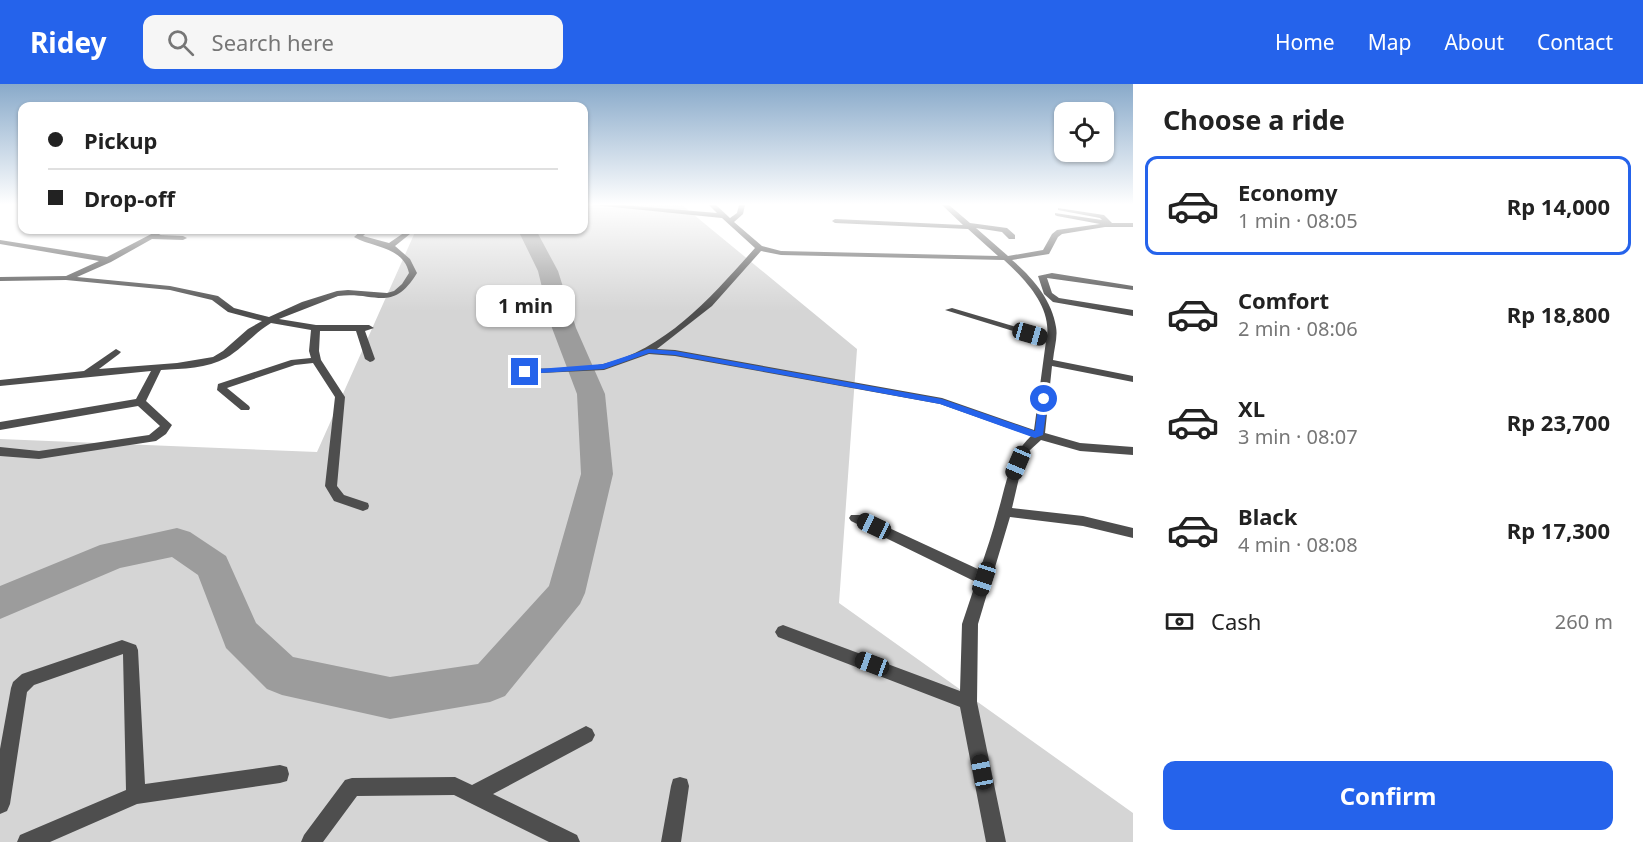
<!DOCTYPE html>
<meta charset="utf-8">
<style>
:root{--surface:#fff;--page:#f6f6f6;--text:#222;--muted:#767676;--line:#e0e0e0;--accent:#2563eb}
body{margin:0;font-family:"Noto Sans",sans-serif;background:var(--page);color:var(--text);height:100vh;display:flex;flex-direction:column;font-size:22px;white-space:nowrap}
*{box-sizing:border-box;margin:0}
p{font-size:20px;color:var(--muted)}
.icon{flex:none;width:33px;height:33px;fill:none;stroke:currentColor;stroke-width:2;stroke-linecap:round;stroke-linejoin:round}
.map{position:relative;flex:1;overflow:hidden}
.side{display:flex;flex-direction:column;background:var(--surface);width:510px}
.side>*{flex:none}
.guide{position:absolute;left:18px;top:18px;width:570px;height:132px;border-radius:12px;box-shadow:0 2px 4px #0004;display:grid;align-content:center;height:132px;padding:0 30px;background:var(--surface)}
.tools{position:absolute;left:1054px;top:18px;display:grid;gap:12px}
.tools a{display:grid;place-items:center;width:60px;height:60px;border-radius:12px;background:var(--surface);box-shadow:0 2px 4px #0004;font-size:30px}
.end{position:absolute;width:27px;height:27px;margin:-14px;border:8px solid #2563eb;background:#fff;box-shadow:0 0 0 3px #fff}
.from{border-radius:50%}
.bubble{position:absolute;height:42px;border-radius:12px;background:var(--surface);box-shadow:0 2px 4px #0004;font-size:20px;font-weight:700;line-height:42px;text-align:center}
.car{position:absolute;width:18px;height:36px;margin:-18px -9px;border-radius:8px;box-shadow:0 0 4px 2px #0007;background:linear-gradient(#222 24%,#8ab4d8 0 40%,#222 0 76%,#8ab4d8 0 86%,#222 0)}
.guide b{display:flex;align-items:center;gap:21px;height:57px;font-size:22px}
.guide b+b{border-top:2px solid var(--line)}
.guide i{width:15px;height:15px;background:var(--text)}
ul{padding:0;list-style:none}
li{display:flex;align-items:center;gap:18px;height:99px;margin:0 12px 9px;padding:0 18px;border:3px solid transparent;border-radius:12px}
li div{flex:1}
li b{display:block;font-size:22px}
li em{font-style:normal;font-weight:700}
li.active{border-color:var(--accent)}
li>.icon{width:54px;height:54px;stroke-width:1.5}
h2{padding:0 30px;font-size:27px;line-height:72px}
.pay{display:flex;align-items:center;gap:15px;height:66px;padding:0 30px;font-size:22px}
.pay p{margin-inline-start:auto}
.action{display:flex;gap:12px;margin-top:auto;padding:12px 30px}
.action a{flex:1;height:69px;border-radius:12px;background:var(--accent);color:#fff;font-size:24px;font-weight:700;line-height:69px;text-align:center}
header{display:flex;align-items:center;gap:36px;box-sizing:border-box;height:84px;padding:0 30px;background:var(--accent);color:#fff}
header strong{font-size:28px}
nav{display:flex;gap:33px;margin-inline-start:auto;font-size:21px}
.search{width:420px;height:54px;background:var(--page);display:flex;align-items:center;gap:15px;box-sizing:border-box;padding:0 21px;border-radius:12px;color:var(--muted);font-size:22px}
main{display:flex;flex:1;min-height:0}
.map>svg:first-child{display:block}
</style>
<header>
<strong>Ridey</strong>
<div class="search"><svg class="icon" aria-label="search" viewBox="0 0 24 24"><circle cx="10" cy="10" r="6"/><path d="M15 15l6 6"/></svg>Search here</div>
<nav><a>Home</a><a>Map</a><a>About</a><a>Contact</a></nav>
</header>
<main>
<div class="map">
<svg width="1133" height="758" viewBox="0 0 1133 758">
<rect width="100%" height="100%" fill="#fff"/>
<path fill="#d5d5d5" d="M 584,121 L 682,121 L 857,265 L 839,519 L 1133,729 L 1133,758 L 0,758 L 0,355 L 317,368 L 416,146 L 584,146 Z"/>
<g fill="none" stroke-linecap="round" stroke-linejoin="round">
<path fill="#9c9c9c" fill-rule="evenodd" d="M 518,146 L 536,146 L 558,187 L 576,244 L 605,310 L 613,390 L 585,509 L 580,520 L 505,612 L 490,618 L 390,635 L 282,611 L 267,605 L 226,564 L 198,491 L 172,473 L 120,484 L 0,535 L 0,502 L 100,461 L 177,444 L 190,448 L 226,472 L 256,539 L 293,573 L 390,593 L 478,580 L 549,502 L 581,390 L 577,310 L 552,244 L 538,187 Z"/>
<path fill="#4e4e4e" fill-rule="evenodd" d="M 593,121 L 622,121 L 717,129 L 709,121 L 716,121 L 730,134 L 737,129 L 739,121 L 745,121 L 743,130 L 734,138 L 762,162 L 781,167 L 998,172 L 968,145 L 835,139 L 832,137 L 835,135 L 963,141 L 942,121 L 949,121 L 970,139 L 1007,144 L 1015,151 L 1015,155 L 1009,155 L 1002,148 L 976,144 L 1008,172 L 1043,166 L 1052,150 L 1057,146 L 1100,140 L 1057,132 L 1055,131 L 1055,129 L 1102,136 L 1100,134 L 1058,126 L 1058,124 L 1104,131 L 1112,139 L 1133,139 L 1133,143 L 1105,143 L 1062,150 L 1058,153 L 1049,170 L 1012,176 C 1032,193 1052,216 1056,243 C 1058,253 1054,265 1053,276 L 1133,292 L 1133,298 L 1052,282 L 1045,349 L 1080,359 L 1133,363 L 1133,371 L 1080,367 L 1041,356 L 1029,367 L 1019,394 L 1012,424 L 1083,432 L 1133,444 L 1133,454 L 1083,442 L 1010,433 L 978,540 L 977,618 L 1006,758 L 986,758 L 960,623 L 778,553 L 775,548 L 778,543 L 783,541 L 960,607 L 962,540 L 976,498 L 851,437 L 849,434 L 851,431 L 861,431 L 980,486 C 986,467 993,448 998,428 C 1006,401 1009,373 1031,352 L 940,320 L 675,272 L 649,270 L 604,286 L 521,290 L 521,286 L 525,285 C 548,284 582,285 603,280 C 666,266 714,210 755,164 L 722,134 ZM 761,167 L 781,171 L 1004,176 C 1025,195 1051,222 1047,252 L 952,224 L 945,226 L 1046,257 L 1034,346 L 942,314 L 675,266 L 657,265 L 712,222 Z
M 159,146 L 167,146 L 159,151 L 183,152 L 187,154 L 183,156 L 152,155 L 111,178 L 77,193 L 170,202 L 218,212 L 234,224 L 269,233 L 302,218 L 337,207 L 348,206 L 387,209 L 394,207 L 402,200 L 409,189 C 403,162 373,164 354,153 L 362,146 L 369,146 L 363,152 L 389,159 L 408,146 L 415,146 L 395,162 L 410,175 L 417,189 C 392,230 375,207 338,212 L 279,235 L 316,241 L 369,241 L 374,244 L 365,247 L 375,275 L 373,277 L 370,278 L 365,275 L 356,247 L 320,247 L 319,267 L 321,276 L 345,313 L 337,402 L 344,411 L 368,419 L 369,422 L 368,425 L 363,427 L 334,417 L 325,402 L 335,313 L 313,279 L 295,281 L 227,304 L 249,322 L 250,324 L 249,326 L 241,326 L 217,306 L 218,300 L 291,276 L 311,274 L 309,267 L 311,246 L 271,239 C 254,249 243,264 226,274 C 208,284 182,285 161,286 L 146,317 L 172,341 L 166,350 L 156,357 L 39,375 L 0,372 L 0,363 L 39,367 L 149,351 L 160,342 L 138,322 L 0,346 L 0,338 L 136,315 L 151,287 L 0,302 L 0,296 L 84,287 L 116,265 L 121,268 L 119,270 L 99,285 L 177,279 L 213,273 L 223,267 L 248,245 L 262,237 L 228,228 L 212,216 L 170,206 L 66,196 L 0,197 L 0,193 L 66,192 L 99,177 L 0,160 L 0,156 L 107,173 Z
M 1052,189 L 1133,202 L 1133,206 L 1047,194 L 1052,209 L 1059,214 L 1133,226 L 1133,232 L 1053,218 L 1044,210 L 1038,192 Z
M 122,556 L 136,561 L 138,566 L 145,700 L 280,681 L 287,683 L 289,690 L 287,697 L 280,699 L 137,720 L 50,758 L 17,758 L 20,751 L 126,706 L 123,570 L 34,601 L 27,608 L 10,720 L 7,727 L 0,730 L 0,665 L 11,604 L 13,598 L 22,590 Z
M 586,642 L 592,645 L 595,651 L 592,657 L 493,710 L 577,751 L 580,758 L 549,758 L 454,711 L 357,712 L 323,758 L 301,758 L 304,751 L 345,696 L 352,694 L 455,693 L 472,701 Z
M 680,693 L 687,695 L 689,702 L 681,758 L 661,758 L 671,702 L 673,695 Z"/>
</g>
<linearGradient id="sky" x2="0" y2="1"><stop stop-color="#89aaca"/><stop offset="0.53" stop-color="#fff"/><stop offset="1" stop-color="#fff" stop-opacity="0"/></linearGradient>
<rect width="1133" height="227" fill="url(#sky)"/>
<path fill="#2563eb" d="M 648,265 L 675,267 L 942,315 L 1035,347 L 1039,315 L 1044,312 L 1048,315 L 1043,351 L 1035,354 L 940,320 L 675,271 L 649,269 L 604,285 L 525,290 L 521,288 L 525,286 L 603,280 Z"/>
</svg>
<div class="tools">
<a><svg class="icon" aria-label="locate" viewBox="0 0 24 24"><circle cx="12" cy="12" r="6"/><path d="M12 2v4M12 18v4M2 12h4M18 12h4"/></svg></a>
</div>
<i class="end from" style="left:1044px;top:315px"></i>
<i class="end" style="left:525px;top:288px"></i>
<div class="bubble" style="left:476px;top:201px;width:99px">1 min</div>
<i class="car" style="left:1030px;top:250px;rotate:106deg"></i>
<i class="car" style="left:1018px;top:379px;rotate:203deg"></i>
<i class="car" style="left:874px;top:442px;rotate:295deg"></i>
<i class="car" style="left:984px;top:495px;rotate:198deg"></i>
<i class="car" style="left:872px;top:580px;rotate:290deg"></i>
<i class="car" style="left:982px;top:688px;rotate:349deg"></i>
<div class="guide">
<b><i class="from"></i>Pickup</b>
<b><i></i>Drop-off</b>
</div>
</div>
<section class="side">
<h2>Choose a ride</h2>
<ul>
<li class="active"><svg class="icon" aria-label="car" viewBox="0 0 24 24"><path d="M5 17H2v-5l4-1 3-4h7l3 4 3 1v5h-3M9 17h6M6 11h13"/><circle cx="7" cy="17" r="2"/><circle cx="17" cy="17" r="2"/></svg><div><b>Economy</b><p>1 min · 08:05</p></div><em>Rp 14,000</em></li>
<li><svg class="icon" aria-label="car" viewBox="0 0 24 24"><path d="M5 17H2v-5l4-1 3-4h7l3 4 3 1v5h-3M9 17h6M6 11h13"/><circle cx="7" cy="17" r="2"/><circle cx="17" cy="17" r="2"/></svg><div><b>Comfort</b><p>2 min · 08:06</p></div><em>Rp 18,800</em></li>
<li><svg class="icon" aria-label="car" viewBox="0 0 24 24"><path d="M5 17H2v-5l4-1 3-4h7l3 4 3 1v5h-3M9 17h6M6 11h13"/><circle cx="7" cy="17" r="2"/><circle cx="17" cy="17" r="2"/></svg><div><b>XL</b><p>3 min · 08:07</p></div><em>Rp 23,700</em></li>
<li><svg class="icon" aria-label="car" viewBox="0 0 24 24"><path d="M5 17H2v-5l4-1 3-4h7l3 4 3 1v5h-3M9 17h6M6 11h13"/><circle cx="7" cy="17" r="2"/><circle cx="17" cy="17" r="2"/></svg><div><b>Black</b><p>4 min · 08:08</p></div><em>Rp 17,300</em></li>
</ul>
<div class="pay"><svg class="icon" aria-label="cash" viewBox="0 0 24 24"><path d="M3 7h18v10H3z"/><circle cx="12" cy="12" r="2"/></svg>Cash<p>260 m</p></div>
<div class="action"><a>Confirm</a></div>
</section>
</main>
